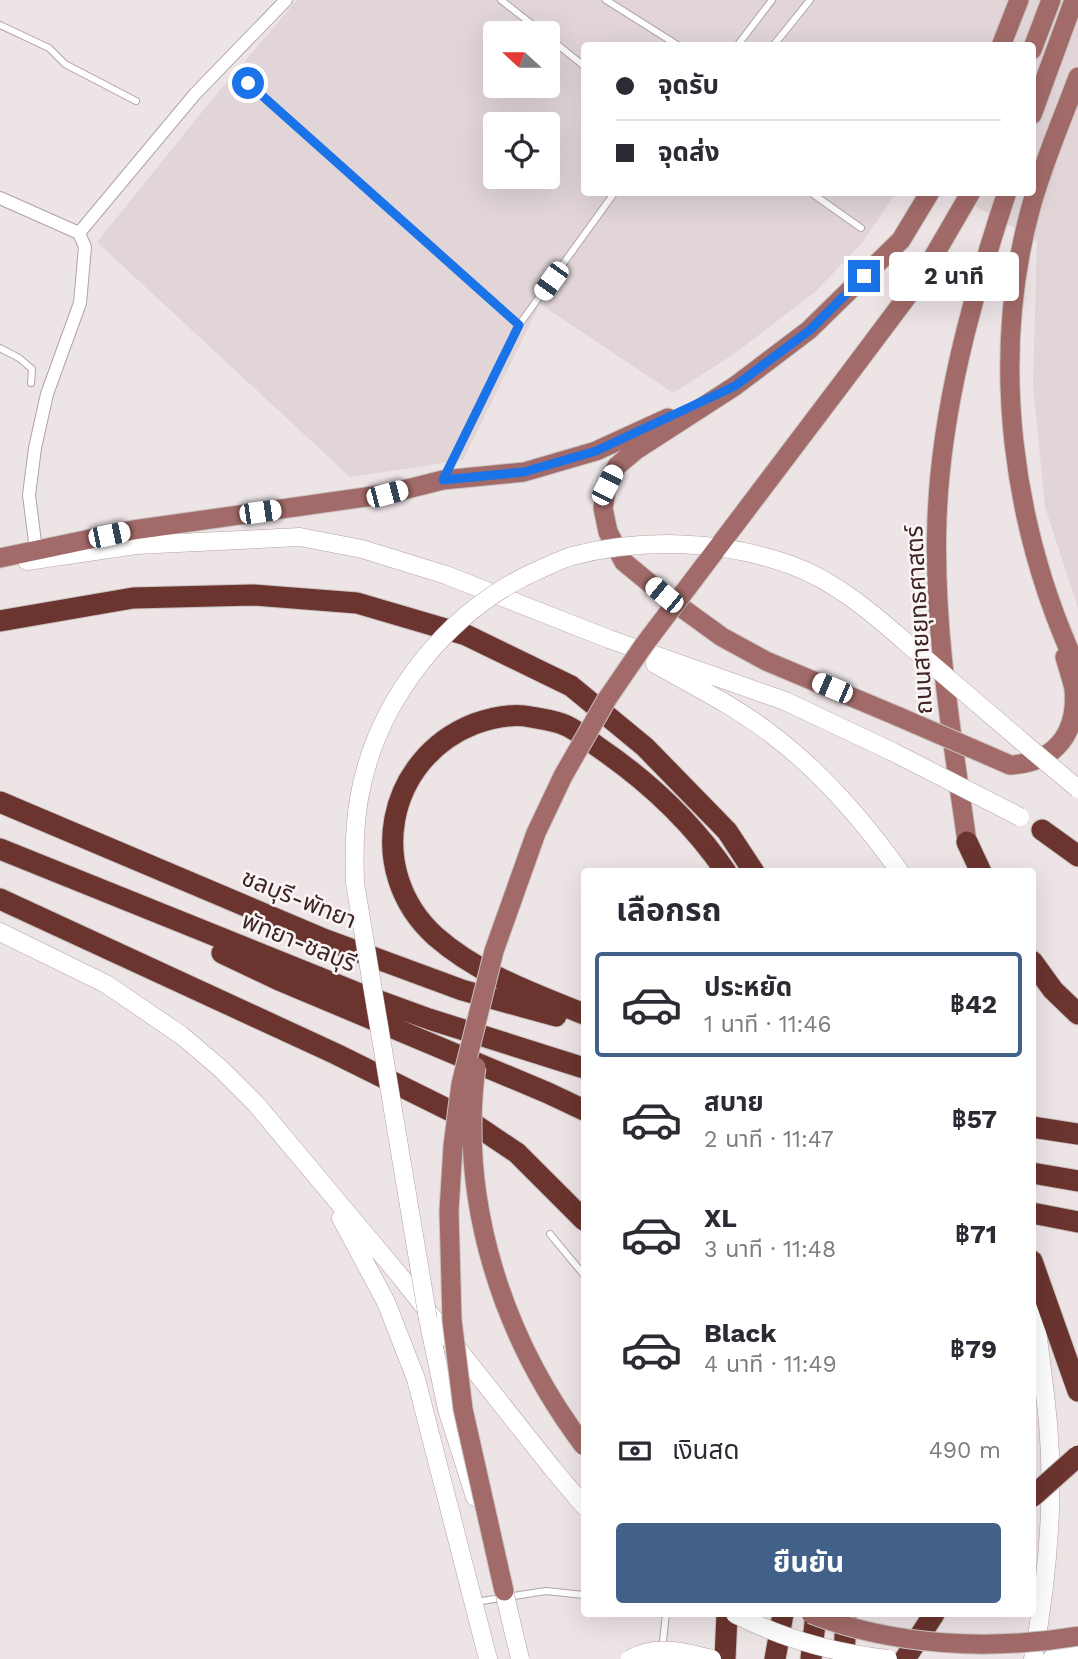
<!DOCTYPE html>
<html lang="th">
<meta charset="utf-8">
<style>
:root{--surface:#fff;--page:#f2f2f3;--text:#2b2b33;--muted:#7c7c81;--line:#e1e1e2;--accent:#426188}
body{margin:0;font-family:"Work Sans","Noto Sans Thai",sans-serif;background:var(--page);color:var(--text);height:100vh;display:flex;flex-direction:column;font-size:26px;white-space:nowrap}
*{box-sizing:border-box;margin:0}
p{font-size:23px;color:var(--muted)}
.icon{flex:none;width:38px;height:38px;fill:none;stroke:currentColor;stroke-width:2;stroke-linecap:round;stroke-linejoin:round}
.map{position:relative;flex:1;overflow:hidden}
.drawer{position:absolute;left:581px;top:868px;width:455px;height:749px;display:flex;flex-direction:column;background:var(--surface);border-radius:7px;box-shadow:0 7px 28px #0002}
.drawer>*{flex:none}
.hud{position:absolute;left:581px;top:42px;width:455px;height:154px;border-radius:7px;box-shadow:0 7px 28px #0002;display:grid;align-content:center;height:154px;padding:0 35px;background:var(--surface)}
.needle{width:46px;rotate:291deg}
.tools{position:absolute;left:483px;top:21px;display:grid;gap:14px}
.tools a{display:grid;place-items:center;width:77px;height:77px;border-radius:7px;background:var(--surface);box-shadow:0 7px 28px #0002;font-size:35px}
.end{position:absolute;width:32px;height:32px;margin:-16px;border:9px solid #1a73e8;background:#fff;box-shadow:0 0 0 4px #fff}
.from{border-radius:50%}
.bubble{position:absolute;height:49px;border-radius:7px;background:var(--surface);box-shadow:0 7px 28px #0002;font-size:23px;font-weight:700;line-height:49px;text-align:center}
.car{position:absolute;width:21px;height:42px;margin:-21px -10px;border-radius:9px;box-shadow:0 0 5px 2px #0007;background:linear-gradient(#fff 24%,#345 0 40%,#fff 0 76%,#345 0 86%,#fff 0)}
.hud b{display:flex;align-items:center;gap:24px;height:66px;font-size:26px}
.hud b+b{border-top:2px solid var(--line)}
.hud i{width:18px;height:18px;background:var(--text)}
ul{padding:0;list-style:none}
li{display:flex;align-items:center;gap:21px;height:105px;margin:0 14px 10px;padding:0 21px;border:4px solid transparent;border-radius:7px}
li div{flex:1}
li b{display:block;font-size:26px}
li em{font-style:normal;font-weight:700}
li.on{border-color:var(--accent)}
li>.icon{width:63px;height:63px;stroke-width:1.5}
h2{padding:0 35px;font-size:32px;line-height:84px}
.pay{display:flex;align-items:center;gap:18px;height:77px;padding:0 35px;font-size:26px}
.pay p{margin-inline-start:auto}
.action{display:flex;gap:14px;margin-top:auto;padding:14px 35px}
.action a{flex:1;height:80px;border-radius:7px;background:var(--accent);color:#fff;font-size:28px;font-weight:700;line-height:80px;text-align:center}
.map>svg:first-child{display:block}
</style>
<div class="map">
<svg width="1078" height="1659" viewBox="0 0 1078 1659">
<rect width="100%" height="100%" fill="#ede4e6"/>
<path fill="#e1d5d7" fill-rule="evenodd" d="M 297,0 L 1078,0 L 1078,608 L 1045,507 L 1033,384 L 1037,241 L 952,193 L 1032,192 L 1032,46 L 584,46 L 584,192 L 896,193 L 862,243 L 815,292 L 734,354 L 673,393 L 540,304 L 463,460 L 350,477 L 97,242 L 214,97 ZM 495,33 L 548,33 L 548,86 L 495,86 ZM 495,124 L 548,124 L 548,177 L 495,177 Z"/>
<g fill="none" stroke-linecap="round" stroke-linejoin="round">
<g stroke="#b2a3a4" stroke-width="8">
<path id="service" d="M 501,0 L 543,33
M 606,0 L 679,46
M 0,25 L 49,48 L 65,64 L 136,101
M 548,37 L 584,66
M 737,46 L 772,0
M 773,46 L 810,0
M 248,83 L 519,325
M 810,192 L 861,228
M 0,348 L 19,358 L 32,369 L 31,383
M 445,475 L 519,325 L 615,192
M 550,1234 L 584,1275
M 475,1602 L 546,1591 L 584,1595
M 662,1650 L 666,1614"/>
</g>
<g stroke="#b2a3a4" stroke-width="14">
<path id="minor" d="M 0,198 L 79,233 L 85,247 L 80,303 L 47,394 L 35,448 L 29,495 L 36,550
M 79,233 L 195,94 L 286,0"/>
</g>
<g stroke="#b6a0a1" stroke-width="19">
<path id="secondary" d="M 27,561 L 136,545 L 300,537 L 362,549 L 446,575 L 609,639 L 785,701 L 893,752
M 655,664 C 694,686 735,706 771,734 C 822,772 863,820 900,872
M 0,932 L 106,984 L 181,1035 L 220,1068 L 256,1104 L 400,1276 L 552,1468 L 584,1506
M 341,1218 L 386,1302 L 416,1379 L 488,1659
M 1032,1295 C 1038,1338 1044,1380 1048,1423 C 1055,1501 1047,1582 1033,1659
M 428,1319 L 447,1409 L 475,1497
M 1051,1659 L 1078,1653"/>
</g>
<g stroke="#c9c2c1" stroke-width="21">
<path id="primary" d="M 1001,46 L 1019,0
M 1032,50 L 1051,0
M 1078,77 C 1062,120 1043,163 1031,207 C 989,360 1012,528 1078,670
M 1032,115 L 1074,0
M 852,370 L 921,278 L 971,192
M 0,558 L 133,530 L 387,494 L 443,480 L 524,472 L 596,451 L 668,418
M 897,716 L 766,661 L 722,637 L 664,595 L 624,562 L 608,532 L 603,508 L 607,485 L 617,466 L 636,450 L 735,386 L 809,330 L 901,240 L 930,192
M 1010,765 C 1053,763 1078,735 1074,689 C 1072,679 1068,668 1065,657
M 967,842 C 952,735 933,628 937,519 C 941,408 972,298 1007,192"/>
</g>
<g stroke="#c9c2c1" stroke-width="23">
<path id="motorway" d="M 0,621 L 133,598 L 253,595 L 357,603 L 466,635 L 571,686 L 645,747 L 727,831 L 754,872
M 0,802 L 321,938 L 462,990 L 556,1016
M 1042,830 L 1078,856
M 967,842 L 981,872
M 0,849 L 355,992 L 429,1019 L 584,1068
M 0,899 L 336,1054 L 465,1118 L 517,1153 L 584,1220
M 222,953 L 279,980 L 548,1093 L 584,1110
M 1032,961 L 1053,990 L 1078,1014
M 584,1014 C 532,993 478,974 435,936 C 364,871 386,759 474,724 C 491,718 513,713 531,717 C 542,719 557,721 567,726 C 578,731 588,740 598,747 C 648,781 691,821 726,872
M 1032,1127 L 1078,1134
M 1032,1173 L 1078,1181
M 1032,1213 L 1078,1222
M 1032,1261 L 1078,1391
M 725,1659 L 727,1614
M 775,1659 L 783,1614
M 811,1659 L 816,1614
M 844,1659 L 846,1614
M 905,1659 L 934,1614"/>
</g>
<use href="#service" stroke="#fff" stroke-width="6"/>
<use href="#minor" stroke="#fff" stroke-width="12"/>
<use href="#secondary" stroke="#fff" stroke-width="18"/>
<use href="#primary" stroke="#a26b69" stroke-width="19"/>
<use href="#motorway" stroke="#6b342f" stroke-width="21"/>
<g stroke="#b6a0a1" stroke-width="19" stroke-linecap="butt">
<path id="secondary-bridge" d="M 893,752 L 1020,817
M 428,1319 L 355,883 C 354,854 354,827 359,799 C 376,699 450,607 543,568 C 552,564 562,559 572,556 C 643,538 722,540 791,565 C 844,584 887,627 929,662 C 978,704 1028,747 1078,789
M 504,1591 L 520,1659
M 735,1614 C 781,1638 836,1653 888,1659
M 630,1659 C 656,1644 685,1652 712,1659"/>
</g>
<g stroke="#c9c2c1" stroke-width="21" stroke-linecap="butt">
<path id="primary-bridge" d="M 897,716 L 1010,765
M 476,1067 C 458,1202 503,1339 584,1446
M 504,1591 L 463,1409 L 452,1320 L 449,1211 L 453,1146 L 461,1084 L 494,951 L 536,833 L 563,776 L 607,699 L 644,645 L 852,370
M 811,1614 C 894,1646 991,1651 1078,1636"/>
</g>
<g stroke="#c9c2c1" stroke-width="23" stroke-linecap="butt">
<path id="motorway-bridge" d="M 1032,1497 L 1078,1456"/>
</g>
<use href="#secondary-bridge" stroke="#fff" stroke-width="18"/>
<use href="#primary-bridge" stroke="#a26b69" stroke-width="19"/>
<use href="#motorway-bridge" stroke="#6b342f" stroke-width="21"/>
</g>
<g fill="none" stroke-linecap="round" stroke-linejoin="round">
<path stroke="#1a73e8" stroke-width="9" d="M 248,83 L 519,325 L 443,480 L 524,472 L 596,451 L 735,386 L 810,330 L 864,276"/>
</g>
<g text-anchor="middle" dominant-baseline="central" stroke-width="5" stroke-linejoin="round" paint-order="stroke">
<g font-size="24" fill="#3f2423" stroke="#faf5f6">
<text transform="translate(919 620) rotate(-93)">ถนนสายยุทธศาสตร์</text>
<text transform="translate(299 899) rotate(22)">ชลบุรี-พัทยา</text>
<text transform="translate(299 942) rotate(22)">พัทยา-ชลบุรี</text>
</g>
</g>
</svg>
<div class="tools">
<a><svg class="needle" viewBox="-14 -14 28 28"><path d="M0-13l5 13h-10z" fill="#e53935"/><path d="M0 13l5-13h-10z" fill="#7c7c81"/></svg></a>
<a><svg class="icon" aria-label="locate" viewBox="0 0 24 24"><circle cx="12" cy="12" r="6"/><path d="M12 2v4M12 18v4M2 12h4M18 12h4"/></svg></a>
</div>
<i class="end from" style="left:248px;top:83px"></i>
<i class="end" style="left:864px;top:276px"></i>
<div class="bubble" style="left:889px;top:252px;width:130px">2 นาที</div>
<i class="car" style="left:551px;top:281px;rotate:216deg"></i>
<i class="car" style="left:607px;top:485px;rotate:27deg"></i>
<i class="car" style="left:387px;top:494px;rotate:75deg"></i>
<i class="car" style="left:260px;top:512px;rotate:82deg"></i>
<i class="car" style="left:109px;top:535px;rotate:78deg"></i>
<i class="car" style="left:664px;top:595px;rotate:310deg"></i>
<i class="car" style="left:832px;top:688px;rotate:293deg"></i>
<div class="hud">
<b><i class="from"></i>จุดรับ</b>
<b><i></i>จุดส่ง</b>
</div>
<section class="drawer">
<h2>เลือกรถ</h2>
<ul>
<li class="on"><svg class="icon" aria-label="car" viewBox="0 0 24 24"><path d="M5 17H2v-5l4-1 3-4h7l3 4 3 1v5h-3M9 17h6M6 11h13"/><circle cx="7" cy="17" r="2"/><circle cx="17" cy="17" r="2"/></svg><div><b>ประหยัด</b><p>1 นาที · 11:46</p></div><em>฿42</em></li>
<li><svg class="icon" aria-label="car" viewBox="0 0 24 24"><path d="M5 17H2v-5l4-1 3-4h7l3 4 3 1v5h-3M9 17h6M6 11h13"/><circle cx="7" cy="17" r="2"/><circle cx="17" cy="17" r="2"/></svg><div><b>สบาย</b><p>2 นาที · 11:47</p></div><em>฿57</em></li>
<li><svg class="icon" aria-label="car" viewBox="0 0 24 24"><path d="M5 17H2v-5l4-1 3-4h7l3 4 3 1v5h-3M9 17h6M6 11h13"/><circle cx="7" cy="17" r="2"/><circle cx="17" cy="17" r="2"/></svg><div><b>XL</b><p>3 นาที · 11:48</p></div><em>฿71</em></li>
<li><svg class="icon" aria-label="car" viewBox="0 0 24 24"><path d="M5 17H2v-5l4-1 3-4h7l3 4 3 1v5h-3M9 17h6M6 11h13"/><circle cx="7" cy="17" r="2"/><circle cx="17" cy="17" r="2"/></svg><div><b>Black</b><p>4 นาที · 11:49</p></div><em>฿79</em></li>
</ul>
<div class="pay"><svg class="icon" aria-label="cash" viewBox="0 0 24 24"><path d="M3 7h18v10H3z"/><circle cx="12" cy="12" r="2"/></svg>เงินสด<p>490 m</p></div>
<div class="action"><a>ยืนยัน</a></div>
</section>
</div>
